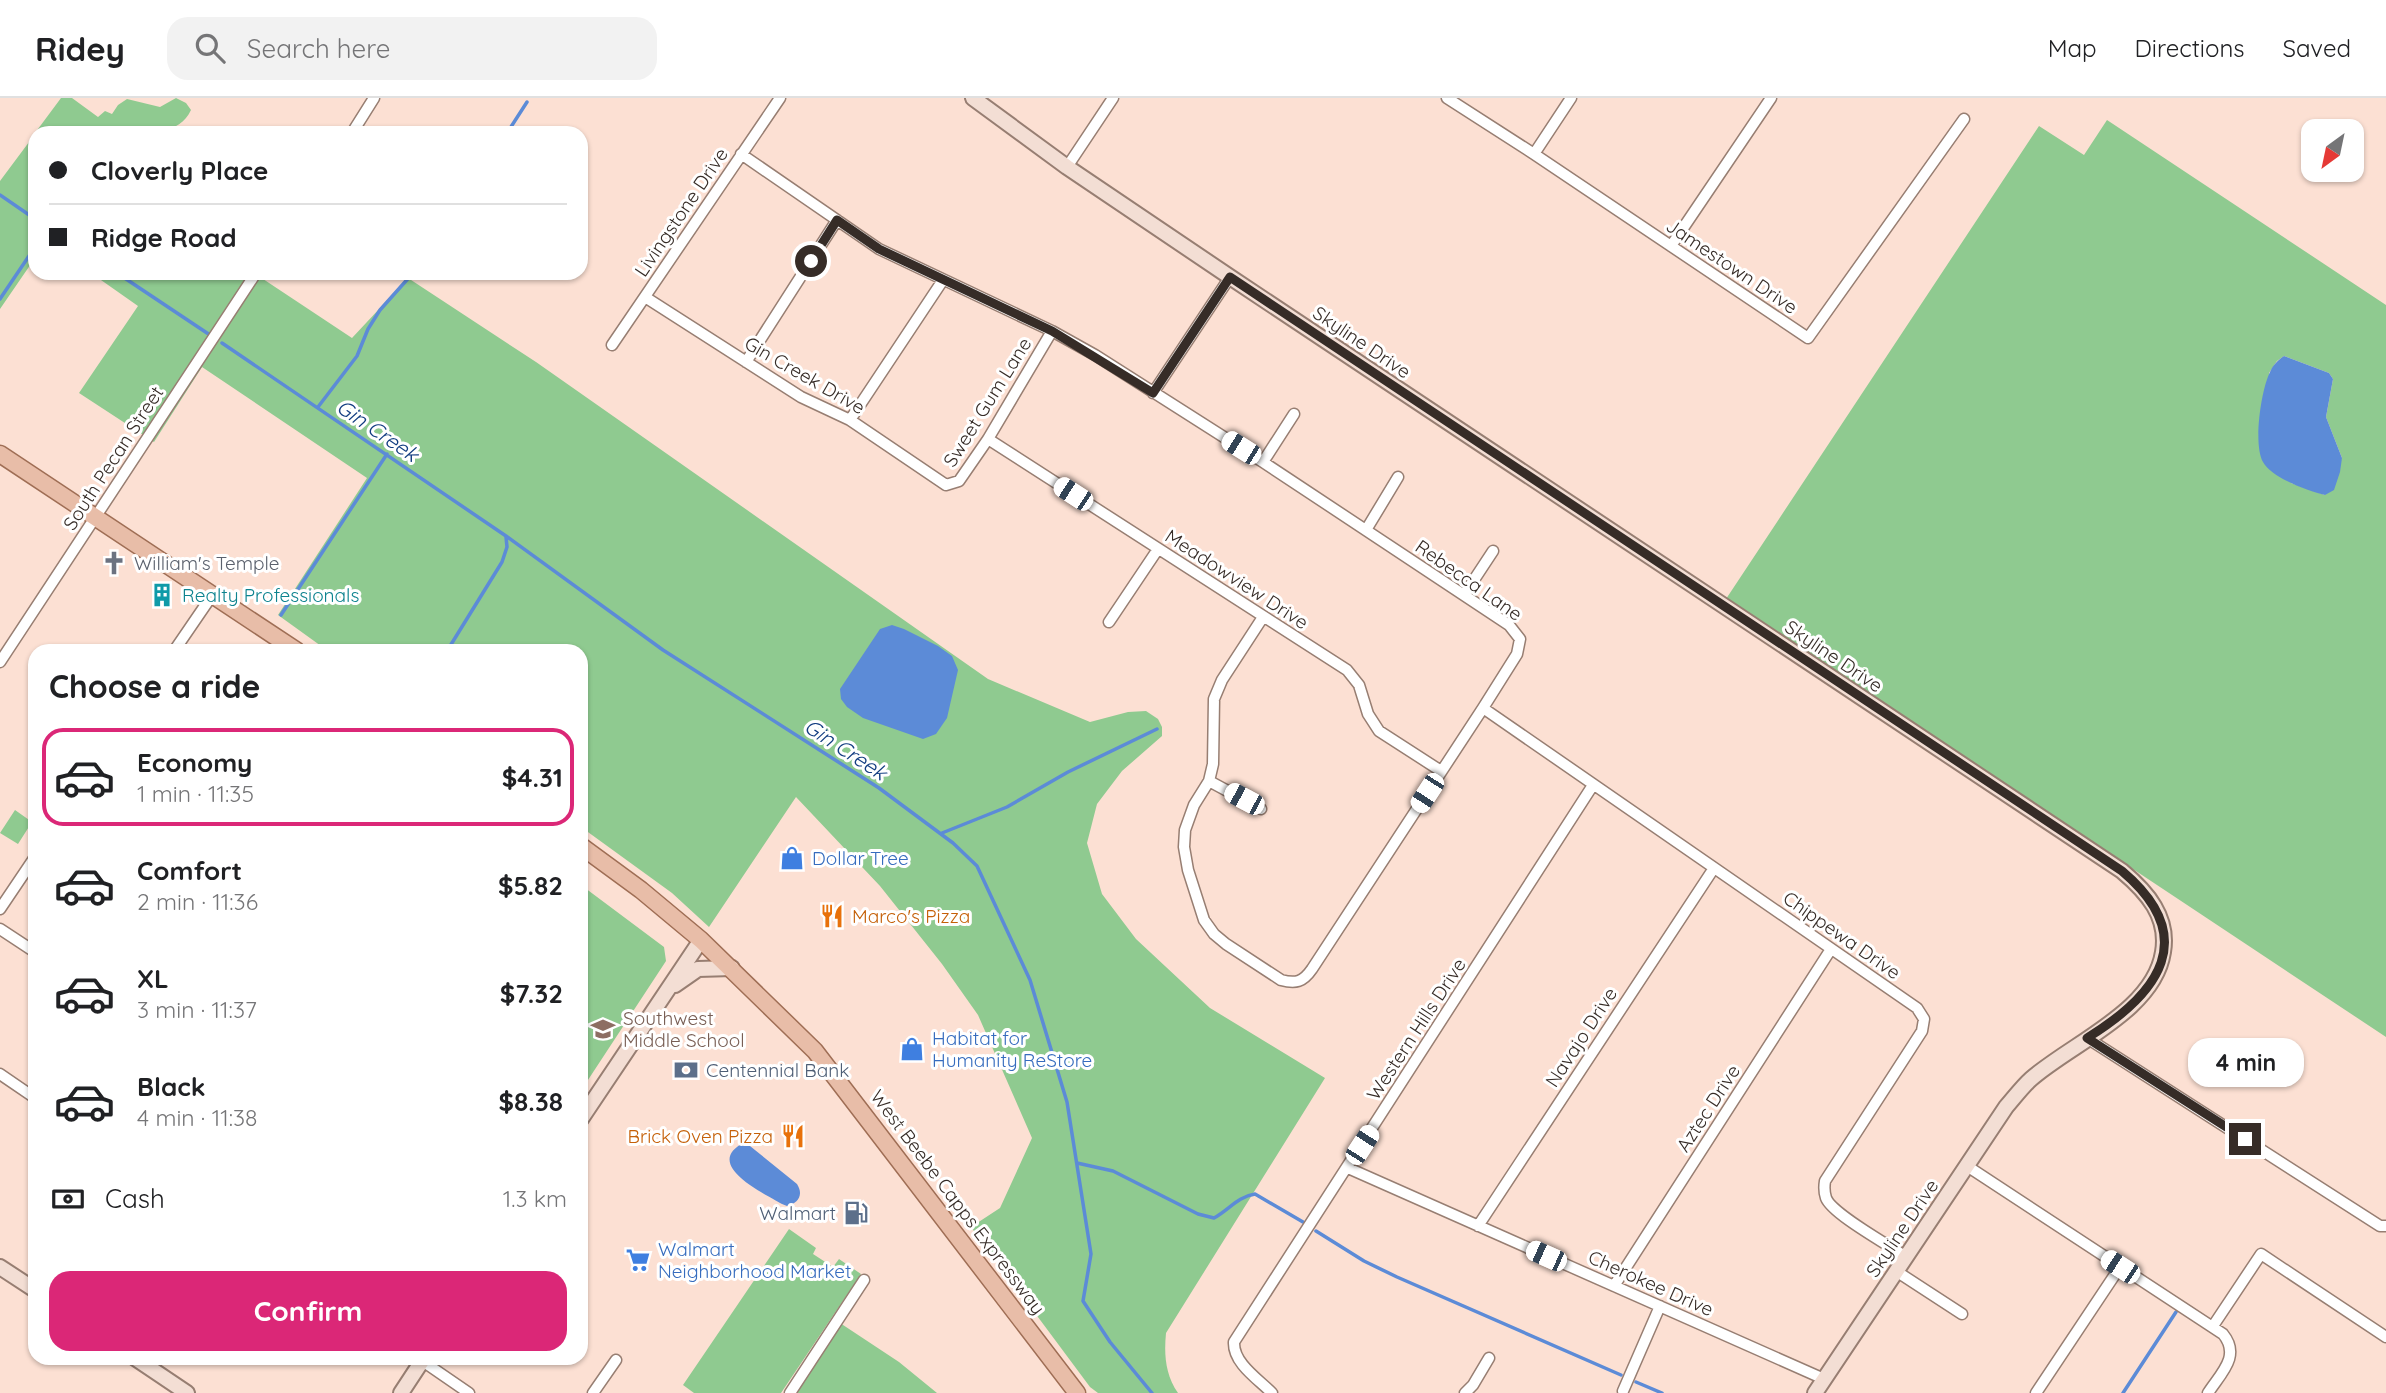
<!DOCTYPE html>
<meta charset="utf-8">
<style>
:root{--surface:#fff;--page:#f2f2f2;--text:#202124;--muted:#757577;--line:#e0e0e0;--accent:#db2777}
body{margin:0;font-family:Quicksand,sans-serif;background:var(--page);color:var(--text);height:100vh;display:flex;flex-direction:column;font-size:26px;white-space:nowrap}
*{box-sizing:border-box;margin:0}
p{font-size:23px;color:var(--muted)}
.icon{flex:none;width:38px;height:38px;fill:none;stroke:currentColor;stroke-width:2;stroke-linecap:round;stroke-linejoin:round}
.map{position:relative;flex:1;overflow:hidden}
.drawer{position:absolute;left:28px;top:546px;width:560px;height:721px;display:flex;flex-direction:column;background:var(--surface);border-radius:21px;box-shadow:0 2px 5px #0004}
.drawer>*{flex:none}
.banner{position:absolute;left:28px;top:28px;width:560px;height:154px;border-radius:21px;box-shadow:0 2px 5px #0004;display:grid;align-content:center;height:154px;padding:0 21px;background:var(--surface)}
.needle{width:46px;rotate:213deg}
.controls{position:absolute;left:2301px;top:21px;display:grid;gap:14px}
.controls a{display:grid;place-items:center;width:63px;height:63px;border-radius:14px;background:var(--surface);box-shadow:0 2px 5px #0004;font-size:35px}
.end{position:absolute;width:32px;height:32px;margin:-16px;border:9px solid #362c27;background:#fff;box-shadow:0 0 0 4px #fff}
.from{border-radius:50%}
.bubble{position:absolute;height:49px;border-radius:21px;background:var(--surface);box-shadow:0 2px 5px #0004;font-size:23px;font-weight:800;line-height:49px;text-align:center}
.car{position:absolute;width:21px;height:42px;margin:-21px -10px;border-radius:9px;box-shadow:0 0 5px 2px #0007;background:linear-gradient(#fff 24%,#345 0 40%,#fff 0 76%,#345 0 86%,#fff 0)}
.banner b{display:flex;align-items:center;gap:24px;height:66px;font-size:26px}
.banner b+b{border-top:2px solid var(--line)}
.banner i{width:18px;height:18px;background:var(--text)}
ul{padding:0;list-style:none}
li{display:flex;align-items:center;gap:21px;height:98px;margin:0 14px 10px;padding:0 7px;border:4px solid transparent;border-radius:21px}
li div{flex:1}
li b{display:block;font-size:26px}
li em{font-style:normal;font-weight:800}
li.selected{border-color:var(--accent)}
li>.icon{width:63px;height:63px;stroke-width:1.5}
h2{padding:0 21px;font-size:32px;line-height:84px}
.pay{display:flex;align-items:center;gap:18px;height:77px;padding:0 21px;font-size:26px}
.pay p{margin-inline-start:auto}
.primary-button{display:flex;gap:14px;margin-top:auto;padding:14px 21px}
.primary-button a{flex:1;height:80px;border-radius:21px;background:var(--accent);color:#fff;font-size:28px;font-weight:800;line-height:80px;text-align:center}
header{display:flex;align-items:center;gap:42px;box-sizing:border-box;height:98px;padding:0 35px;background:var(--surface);border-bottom:2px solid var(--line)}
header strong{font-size:33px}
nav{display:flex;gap:38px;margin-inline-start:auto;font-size:24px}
.search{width:490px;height:63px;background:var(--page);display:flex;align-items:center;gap:18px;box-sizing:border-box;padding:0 24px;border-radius:21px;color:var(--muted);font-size:26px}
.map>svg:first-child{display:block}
</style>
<header>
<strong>Ridey</strong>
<div class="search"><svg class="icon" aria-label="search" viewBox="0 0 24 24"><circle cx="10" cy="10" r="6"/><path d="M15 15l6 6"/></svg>Search here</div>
<nav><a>Map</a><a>Directions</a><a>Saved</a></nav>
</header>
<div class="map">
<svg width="2386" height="1295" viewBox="0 0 2386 1295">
<rect width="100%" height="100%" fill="#fce0d3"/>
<path fill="#8fca90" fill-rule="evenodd" d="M 61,0 L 72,0 L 98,19 L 105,13 L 112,16 L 118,7 L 127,1 L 160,9 L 176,0 L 186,5 L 191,12 C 185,25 175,29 162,35 L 35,35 Z
M 2107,22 L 2386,207 L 2386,939 L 1726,501 L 2039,28 L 2084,57 ZM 2284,258 L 2329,275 L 2333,281 L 2326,319 L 2342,360 L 2325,397 L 2291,385 L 2269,275 L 2277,263 Z
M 35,36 L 35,160 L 0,211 L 0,83 Z
M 91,175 L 253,175 L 221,237 L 260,179 L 352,240 L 408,180 L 536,264 L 988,581 L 1090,624 L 1128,614 L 1146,613 L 1158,621 L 1162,629 L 1162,638 L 1122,673 L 1097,706 L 1087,745 L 1102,796 L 1136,841 L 1210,910 L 1325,980 L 1166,1235 C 1164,1256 1165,1276 1178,1295 L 1098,1295 L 1090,1289 L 971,1129 L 1000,1110 L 1032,1040 L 978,917 L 942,866 L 880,788 L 796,699 L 709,829 L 672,795 L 581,729 L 581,553 L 328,553 L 278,517 L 367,380 L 202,269 L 154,344 L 79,295 L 138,208 Z
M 15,712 L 32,724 L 18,746 L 0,735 Z
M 581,787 L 664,849 L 666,863 L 586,985 L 581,982 Z
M 789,1131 L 816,1150 L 813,1156 L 833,1169 L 839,1161 L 861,1176 L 781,1295 L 694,1295 L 683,1287 Z
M 840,1225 L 899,1264 L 937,1295 L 795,1295 Z"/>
<path fill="#5c8bd7" d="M 2284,258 L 2329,275 L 2333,281 L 2326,319 L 2342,360 L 2340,374 L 2334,392 L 2325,397 C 2308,393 2272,380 2263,364 C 2253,347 2261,292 2270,274 C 2273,267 2278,262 2284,258 Z
M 892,527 L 904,531 L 938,548 L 952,558 L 958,572 L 947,620 L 936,636 L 923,641 L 863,620 L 847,609 L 841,601 L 840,591 L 880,531 Z
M 745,1044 L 797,1086 C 804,1097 798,1105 787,1108 L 782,1106 C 763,1095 701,1066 745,1044 Z"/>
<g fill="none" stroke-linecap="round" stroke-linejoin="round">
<path stroke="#5c8bd7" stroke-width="3.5" d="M 507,35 L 527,4
M 0,97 L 35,121
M 117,175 L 210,237
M 0,201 L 35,149
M 222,245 L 506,438 L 663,552 L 879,690 L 953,745 L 977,768 L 1030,882 L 1067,1004 L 1091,1156 L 1083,1203 L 1110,1244 L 1152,1295
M 318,309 L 357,258 L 368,231 L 380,212 L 413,175
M 281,517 L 387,356
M 447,553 L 502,464 L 507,449 L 506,439
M 942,735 L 1007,709 L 1068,674 L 1157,631
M 1077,1065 L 1113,1073 L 1198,1116 L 1214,1120 C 1230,1111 1237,1099 1255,1096 L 1303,1124
M 1316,1133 L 1364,1163 L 1397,1179 L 1621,1277
M 1636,1284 L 1662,1295
M 2123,1295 L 2176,1214"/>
<g stroke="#977e72" stroke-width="13">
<path id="street" d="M 1447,0 L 1534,56 L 1808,240 L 1964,21
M 352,35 L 374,0
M 741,56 L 879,151 L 1052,233 L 1095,257 L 1263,364 L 1509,527 L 1520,541 L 1517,556 L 1483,610 L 1312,871 C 1303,884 1296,886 1281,882 L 1226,846 L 1214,836 L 1204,822 L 1188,772 L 1184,749 L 1185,732 L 1194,707 L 1209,683 L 1213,666 L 1214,601 L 1222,582 L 1263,519
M 1534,56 L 1571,0
M 1067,69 L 1113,0
M 1671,148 L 1771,0
M 645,199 L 801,299 L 850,322 L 946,387 L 959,383 L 988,341 L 1052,233
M 612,247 L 780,0
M 746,264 L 837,122
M 1153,295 L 1230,179
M 850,322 L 943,182
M 988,341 L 1347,572 L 1359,587 L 1368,616 L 1379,633 L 1441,673
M 1263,364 L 1294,316
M 1366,432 L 1398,379
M 1464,497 L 1493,453
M 1109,524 L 1158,451
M 174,553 L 213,496
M 0,564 L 256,175
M 1483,610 L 1917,910 L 1924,921 L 1922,933 L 1825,1083 C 1824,1089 1824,1094 1826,1100 C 1832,1116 1889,1147 1906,1159
M 1209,683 L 1261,711
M 0,811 L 35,759
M 0,831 L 35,854
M 2087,940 L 2380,1128 L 2386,1128
M 0,976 L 35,1000
M 1967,1068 L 2223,1236 C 2241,1258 2221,1275 2208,1295
M 1348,1070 L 1824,1281
M 1478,1128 L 1714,770
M 1896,1173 L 1962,1216
M 1614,1188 L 1831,851
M 2213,1228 L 2261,1156 L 2386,1239
M 418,1260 L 469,1295
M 1623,1293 L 1660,1208
M 593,1295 L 616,1262
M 790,1295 L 864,1182
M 1272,1295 C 1258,1281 1233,1265 1234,1244 L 1593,687
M 1465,1295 L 1473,1287 L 1489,1260
M 2036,1295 L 2120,1169"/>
</g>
<g stroke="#977e72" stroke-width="18">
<path id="secondary" d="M 973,0 L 1067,69 L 1230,179 L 2122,773 C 2147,794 2169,819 2163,854 C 2154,913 2072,945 2031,981 C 2022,989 2014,1000 2006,1009 L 1815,1295
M 675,887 L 698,871 L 732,870
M 581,1021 L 701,842
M 0,1169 L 35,1192
M 135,1260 L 187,1295
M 401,1295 L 424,1260"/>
</g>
<g stroke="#9f6e55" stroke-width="19">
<path id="primary" d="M 0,356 L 297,553
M 581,748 L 641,792 L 701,842 L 815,953 L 1077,1295"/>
</g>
<use href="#street" stroke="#fff" stroke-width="10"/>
<use href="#secondary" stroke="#f3ded4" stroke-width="14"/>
<use href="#primary" stroke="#e8bda8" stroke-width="16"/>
</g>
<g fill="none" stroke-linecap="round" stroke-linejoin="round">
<path stroke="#362c27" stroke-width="9" d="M 811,163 L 837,122 L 879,151 L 1052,233 L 1153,295 L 1230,179 L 2122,773 C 2200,839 2160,895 2087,940 L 2245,1041"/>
</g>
<defs>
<g id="church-bare" transform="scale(1.89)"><path d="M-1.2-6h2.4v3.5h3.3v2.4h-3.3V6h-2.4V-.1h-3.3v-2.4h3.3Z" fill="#6b7280" stroke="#fff" stroke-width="2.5" paint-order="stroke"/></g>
<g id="building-bare" transform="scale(1.89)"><path d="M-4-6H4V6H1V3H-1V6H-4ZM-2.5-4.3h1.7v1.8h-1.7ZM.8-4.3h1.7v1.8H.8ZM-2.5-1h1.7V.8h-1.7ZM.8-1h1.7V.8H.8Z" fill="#0f9aa8" stroke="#fff" stroke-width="2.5" paint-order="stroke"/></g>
<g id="shop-bare" transform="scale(1.89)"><path d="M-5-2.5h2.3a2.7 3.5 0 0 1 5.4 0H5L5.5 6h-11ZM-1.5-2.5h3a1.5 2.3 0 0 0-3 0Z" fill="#3f7fe0" stroke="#fff" stroke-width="2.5" paint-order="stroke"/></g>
<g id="restaurant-bare" transform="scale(1.89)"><path d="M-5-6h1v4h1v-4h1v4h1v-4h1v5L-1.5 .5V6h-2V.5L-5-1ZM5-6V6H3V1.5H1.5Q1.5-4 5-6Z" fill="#e8710a" stroke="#fff" stroke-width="2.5" paint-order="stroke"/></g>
<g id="school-bare" transform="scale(1.89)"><path d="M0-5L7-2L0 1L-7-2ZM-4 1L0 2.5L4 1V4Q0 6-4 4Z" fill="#8d6e63" stroke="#fff" stroke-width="2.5" paint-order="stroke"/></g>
<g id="bank-bare" transform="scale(1.89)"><path d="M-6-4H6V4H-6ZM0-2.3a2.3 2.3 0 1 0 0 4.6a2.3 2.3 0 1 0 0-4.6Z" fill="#5c6f8a" stroke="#fff" stroke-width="2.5" paint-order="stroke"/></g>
<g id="fuel-bare" transform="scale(1.89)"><path d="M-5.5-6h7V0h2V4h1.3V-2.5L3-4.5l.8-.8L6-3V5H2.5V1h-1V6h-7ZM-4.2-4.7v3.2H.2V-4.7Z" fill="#5c6f8a" stroke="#fff" stroke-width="2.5" paint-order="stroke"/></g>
<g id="supermarket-bare" transform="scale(1.89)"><path d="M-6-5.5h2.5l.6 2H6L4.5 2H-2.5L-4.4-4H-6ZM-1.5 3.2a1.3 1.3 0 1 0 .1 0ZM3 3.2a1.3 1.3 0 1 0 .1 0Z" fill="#3f7fe0" stroke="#fff" stroke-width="2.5" paint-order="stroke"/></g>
</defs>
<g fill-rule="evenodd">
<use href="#church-bare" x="114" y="465"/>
<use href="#building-bare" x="162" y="497"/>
<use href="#shop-bare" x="792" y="760"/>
<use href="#restaurant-bare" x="832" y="818"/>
<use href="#school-bare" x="603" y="931"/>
<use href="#shop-bare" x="912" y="951"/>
<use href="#bank-bare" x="686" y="972"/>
<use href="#restaurant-bare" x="793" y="1038"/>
<use href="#fuel-bare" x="856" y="1115"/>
<use href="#supermarket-bare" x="638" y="1162"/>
</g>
<g text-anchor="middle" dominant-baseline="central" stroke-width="6" stroke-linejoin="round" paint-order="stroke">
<g font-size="19" fill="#362c27" stroke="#fff">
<text transform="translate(681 114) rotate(-56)">Livingstone Drive</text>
<text transform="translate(1732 168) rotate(34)">Jamestown Drive</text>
<text transform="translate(1362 244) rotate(34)">Skyline Drive</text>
<text transform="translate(805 277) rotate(30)">Gin Creek Drive</text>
<text transform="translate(987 304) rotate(-58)">Sweet Gum Lane</text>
<text transform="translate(113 360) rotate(-57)">South Pecan Street</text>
<text transform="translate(1237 481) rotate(33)">Meadowview Drive</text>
<text transform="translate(1469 482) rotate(35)">Rebecca Lane</text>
<text transform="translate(1834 558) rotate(34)">Skyline Drive</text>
<text transform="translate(1842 837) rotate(35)">Chippewa Drive</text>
<text transform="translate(1416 931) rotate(-57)">Western Hills Drive</text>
<text transform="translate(1581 939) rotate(-57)">Navajo Drive</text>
<text transform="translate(1708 1010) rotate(-57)">Aztec Drive</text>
<text transform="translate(958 1104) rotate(53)">West Beebe Capps Expressway</text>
<text transform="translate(1902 1130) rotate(-56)">Skyline Drive</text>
<text transform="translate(1651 1185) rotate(24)">Cherokee Drive</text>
</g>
<g font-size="19" fill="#5b616d" stroke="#fff" text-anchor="start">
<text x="134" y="465">William's Temple</text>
</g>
<g font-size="19" fill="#0d838f" stroke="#fff" text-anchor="start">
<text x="182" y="497">Realty Professionals</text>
</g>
<g font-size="19" fill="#366cbe" stroke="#fff" text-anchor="start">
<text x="812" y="760">Dollar Tree</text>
<text x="932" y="940">Habitat for<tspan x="932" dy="22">Humanity ReStore</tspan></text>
<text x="658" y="1151">Walmart<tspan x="658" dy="22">Neighborhood Market</tspan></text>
</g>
<g font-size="19" fill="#c56008" stroke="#fff" text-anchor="start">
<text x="852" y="818">Marco's Pizza</text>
<text x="773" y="1038" text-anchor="end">Brick Oven Pizza</text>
</g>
<g font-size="19" fill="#785e54" stroke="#fff" text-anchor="start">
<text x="623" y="920">Southwest<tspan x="623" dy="22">Middle School</tspan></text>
</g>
<g font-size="19" fill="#4e5e75" stroke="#fff" text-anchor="start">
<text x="706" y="972">Centennial Bank</text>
<text x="836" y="1115" text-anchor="end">Walmart</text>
</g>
<g font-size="21" font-style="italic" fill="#123d81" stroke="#fff">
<text transform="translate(378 332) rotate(34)">Gin Creek</text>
<text transform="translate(846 651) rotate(33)">Gin Creek</text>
</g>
</g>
</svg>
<div class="controls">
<a><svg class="needle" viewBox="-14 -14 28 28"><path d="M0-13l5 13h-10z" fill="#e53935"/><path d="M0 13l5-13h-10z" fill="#757577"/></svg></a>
</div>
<i class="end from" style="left:811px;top:163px"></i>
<i class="end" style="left:2245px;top:1041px"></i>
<div class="bubble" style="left:2188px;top:940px;width:116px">4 min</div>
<i class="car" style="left:1241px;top:350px;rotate:302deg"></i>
<i class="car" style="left:1073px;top:396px;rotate:303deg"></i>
<i class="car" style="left:1427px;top:695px;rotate:213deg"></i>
<i class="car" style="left:1244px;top:701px;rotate:298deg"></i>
<i class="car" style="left:1362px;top:1047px;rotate:33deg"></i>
<i class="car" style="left:1546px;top:1158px;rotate:294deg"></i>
<i class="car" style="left:2120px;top:1169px;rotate:303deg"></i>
<div class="banner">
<b><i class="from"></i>Cloverly Place</b>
<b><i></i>Ridge Road</b>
</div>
<section class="drawer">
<h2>Choose a ride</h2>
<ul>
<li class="selected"><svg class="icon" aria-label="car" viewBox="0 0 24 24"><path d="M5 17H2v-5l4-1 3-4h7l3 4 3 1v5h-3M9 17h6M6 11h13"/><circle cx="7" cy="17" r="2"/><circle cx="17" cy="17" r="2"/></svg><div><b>Economy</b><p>1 min · 11:35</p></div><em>$4.31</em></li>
<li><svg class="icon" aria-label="car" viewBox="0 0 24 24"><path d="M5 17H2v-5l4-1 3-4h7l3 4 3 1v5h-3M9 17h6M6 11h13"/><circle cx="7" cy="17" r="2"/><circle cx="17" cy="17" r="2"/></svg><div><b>Comfort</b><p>2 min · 11:36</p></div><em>$5.82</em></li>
<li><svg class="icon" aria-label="car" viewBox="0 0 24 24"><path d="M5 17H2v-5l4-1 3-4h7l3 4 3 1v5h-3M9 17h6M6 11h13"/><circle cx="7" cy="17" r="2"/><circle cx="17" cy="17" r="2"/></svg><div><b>XL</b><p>3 min · 11:37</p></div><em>$7.32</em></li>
<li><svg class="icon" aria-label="car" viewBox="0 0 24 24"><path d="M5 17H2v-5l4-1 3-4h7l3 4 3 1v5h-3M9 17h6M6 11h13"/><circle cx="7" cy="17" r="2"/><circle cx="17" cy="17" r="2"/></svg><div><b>Black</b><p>4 min · 11:38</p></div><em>$8.38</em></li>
</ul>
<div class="pay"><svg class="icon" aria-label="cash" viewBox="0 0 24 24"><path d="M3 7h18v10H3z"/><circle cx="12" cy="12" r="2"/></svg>Cash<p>1.3 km</p></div>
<div class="primary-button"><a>Confirm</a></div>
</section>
</div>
